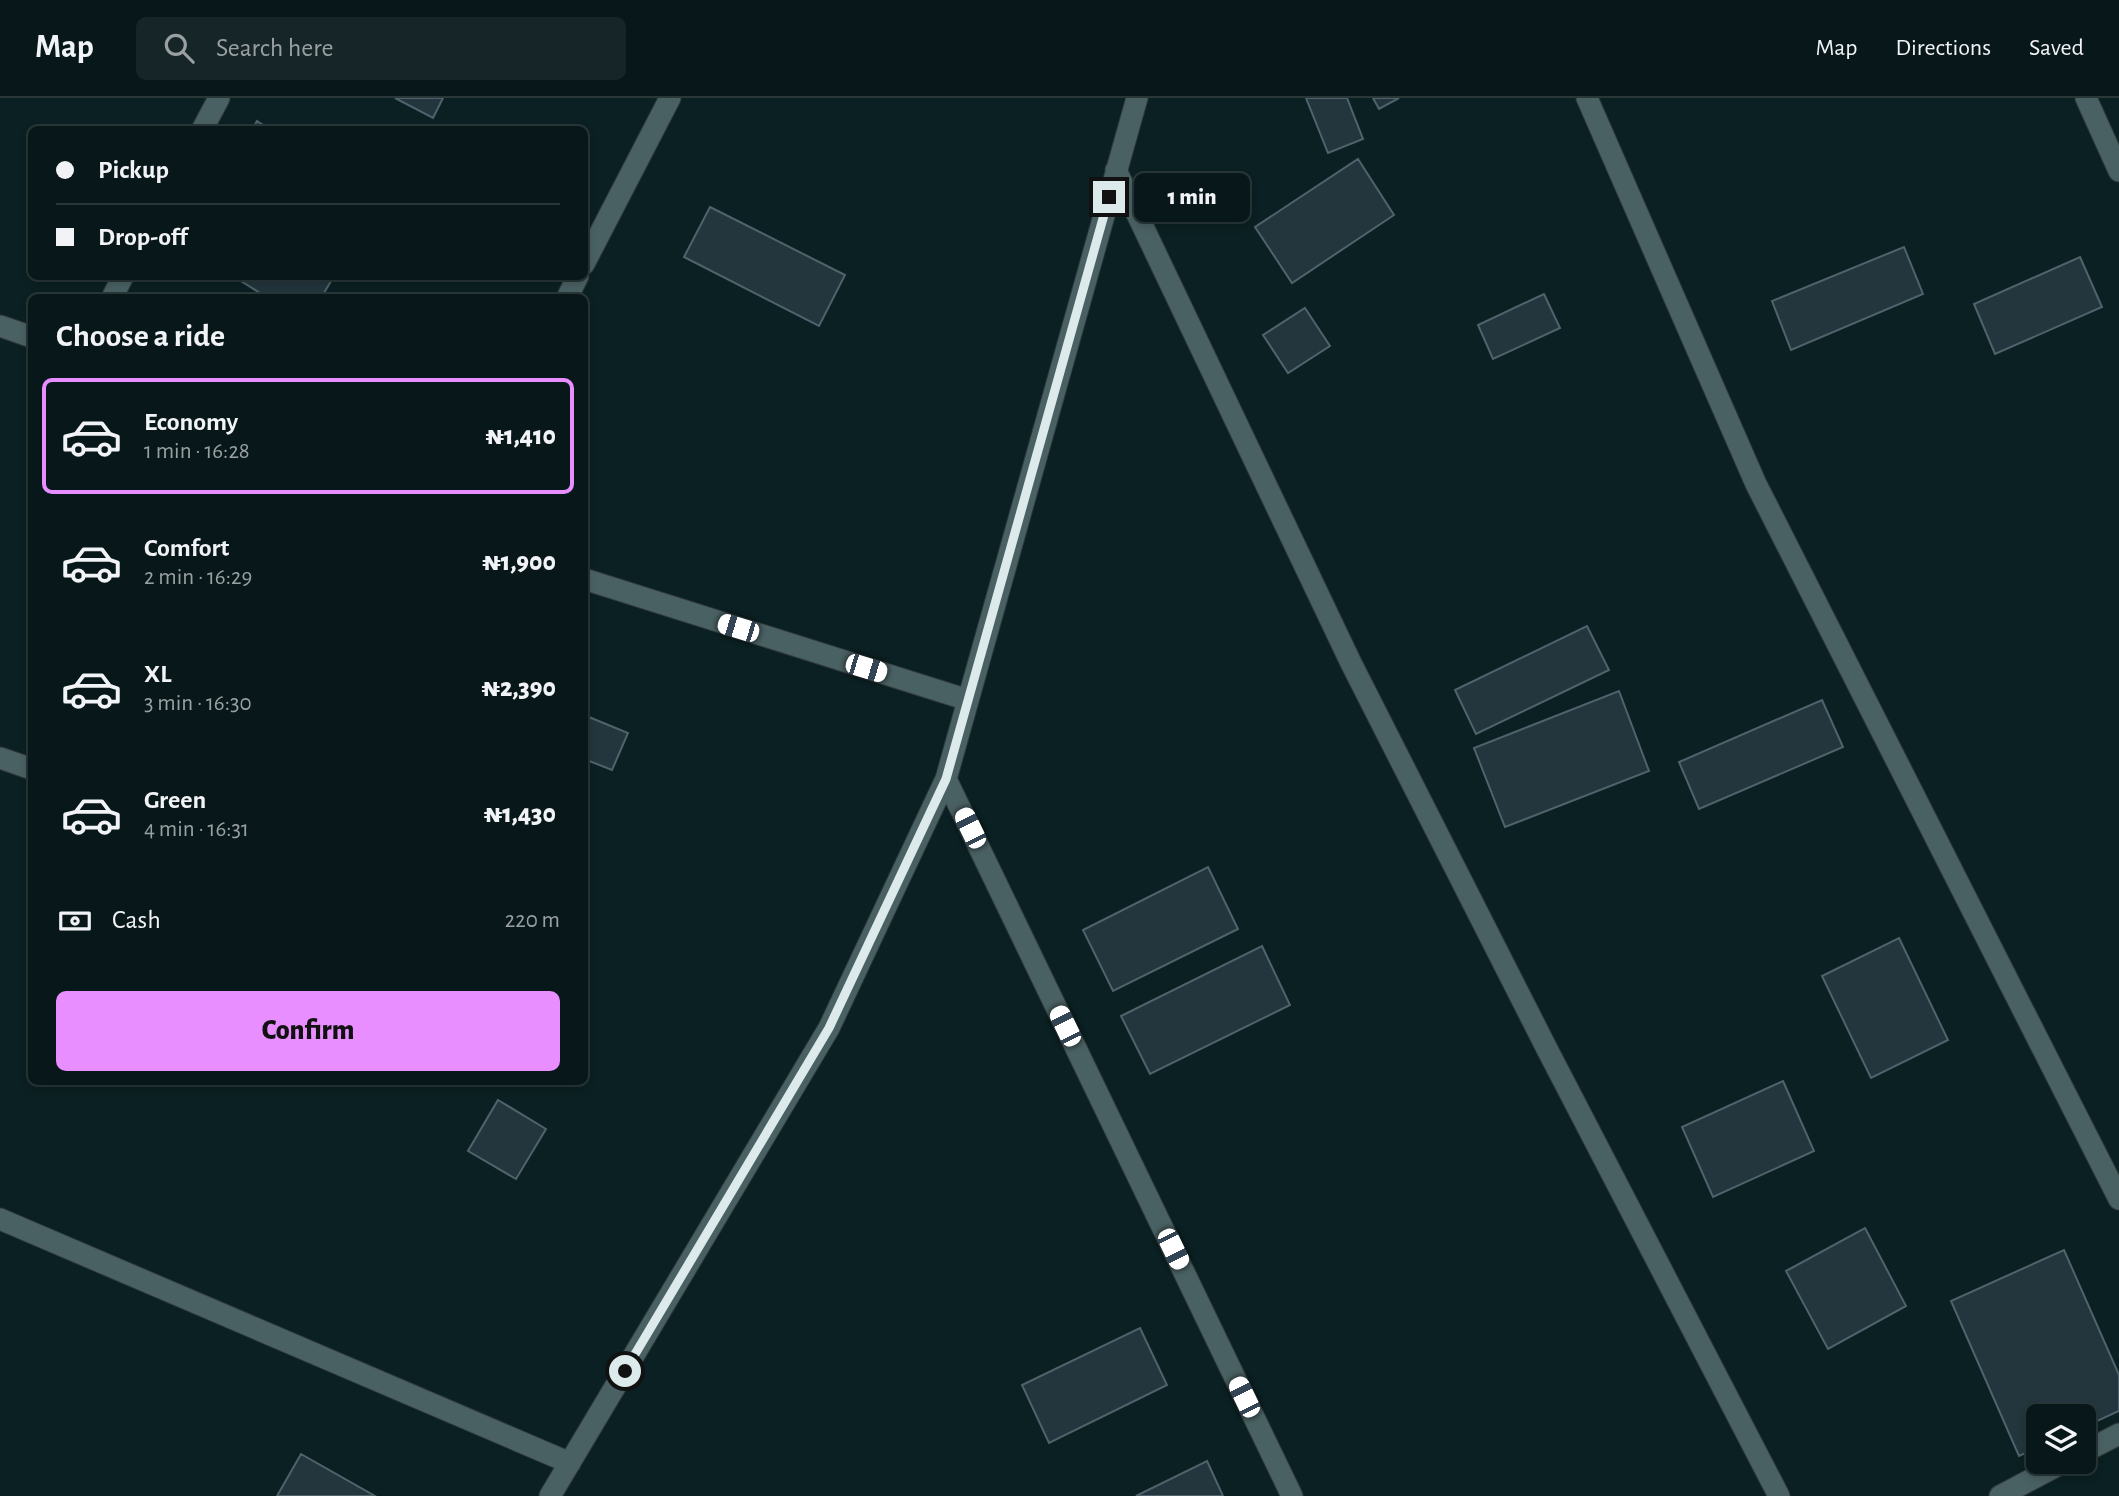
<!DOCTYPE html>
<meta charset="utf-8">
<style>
:root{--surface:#08181a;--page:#162527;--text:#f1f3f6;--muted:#98a0a2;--line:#293739;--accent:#e88eff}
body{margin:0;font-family:"Alegreya Sans",sans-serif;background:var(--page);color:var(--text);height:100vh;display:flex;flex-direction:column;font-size:26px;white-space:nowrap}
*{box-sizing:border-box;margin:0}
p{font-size:23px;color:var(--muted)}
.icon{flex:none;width:38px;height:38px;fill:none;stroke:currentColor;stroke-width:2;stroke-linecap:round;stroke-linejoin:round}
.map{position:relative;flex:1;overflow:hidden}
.sheet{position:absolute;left:28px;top:196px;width:560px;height:791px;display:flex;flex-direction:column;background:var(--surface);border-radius:10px;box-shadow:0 4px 10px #0003,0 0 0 2px var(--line)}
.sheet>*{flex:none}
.guide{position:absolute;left:28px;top:28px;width:560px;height:154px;border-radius:10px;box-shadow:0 4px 10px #0003,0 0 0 2px var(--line);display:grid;align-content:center;height:154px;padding:0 28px;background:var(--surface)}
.fabs{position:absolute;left:2026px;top:1306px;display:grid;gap:14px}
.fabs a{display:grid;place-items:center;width:70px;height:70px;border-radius:10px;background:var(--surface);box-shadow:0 4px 10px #0003,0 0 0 2px var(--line);font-size:35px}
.end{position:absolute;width:32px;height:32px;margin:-16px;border:9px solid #ddeaeb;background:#111;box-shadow:0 0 0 4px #111}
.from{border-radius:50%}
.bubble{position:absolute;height:49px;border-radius:10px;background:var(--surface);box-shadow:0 4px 10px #0003,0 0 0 2px var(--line);font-size:23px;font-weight:800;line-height:49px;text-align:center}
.car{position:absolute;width:21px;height:42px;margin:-21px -10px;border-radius:9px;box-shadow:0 0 5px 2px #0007;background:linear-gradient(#fff 24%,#345 0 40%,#fff 0 76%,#345 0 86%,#fff 0)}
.guide b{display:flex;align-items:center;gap:24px;height:66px;font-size:26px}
.guide b+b{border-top:2px solid var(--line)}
.guide i{width:18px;height:18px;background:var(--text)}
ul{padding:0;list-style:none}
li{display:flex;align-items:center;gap:21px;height:116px;margin:0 14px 10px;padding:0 14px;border:4px solid transparent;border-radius:10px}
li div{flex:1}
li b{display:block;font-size:26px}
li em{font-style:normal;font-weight:800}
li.selected{border-color:var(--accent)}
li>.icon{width:63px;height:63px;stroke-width:1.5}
h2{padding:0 28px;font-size:32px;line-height:84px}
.pay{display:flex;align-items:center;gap:18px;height:77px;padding:0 28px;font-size:26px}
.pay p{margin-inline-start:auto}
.cta{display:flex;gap:14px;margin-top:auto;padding:14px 28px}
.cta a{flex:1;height:80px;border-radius:10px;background:var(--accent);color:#111;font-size:28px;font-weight:800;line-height:80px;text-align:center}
header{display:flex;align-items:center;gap:42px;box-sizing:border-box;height:98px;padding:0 35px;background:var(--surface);border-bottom:2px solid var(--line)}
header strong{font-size:33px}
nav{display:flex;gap:38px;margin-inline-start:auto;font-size:24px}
.search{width:490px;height:63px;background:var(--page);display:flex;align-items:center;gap:18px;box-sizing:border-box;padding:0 24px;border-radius:10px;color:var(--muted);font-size:26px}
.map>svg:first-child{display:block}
</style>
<header>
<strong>Map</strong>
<div class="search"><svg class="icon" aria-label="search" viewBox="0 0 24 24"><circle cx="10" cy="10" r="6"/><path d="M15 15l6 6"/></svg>Search here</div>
<nav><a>Map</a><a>Directions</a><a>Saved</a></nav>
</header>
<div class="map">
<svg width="2119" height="1398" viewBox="0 0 2119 1398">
<rect width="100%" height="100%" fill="#0b2022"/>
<path fill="#23353d" stroke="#50636c" stroke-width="2" d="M 395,0 L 443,0 L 433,20 Z
M 1306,0 L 1347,0 L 1363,41 L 1328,55 Z
M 1373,0 L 1399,0 L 1379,11 Z
M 257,23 L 271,32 L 252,32 Z
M 1358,61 L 1394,117 L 1292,185 L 1255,129 Z
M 710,109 L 845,177 L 819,228 L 684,159 Z
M 1904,149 L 1923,196 L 1791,252 L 1772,203 Z
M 2080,159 L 2102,209 L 1995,256 L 1974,206 Z
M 233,178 L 334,178 L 321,200 L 268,200 Z
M 1544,196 L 1560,230 L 1493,261 L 1478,227 Z
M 1305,210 L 1330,248 L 1288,275 L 1263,237 Z
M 1587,528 L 1609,572 L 1476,636 L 1455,592 Z
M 1619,593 L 1649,673 L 1505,729 L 1474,650 Z
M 1822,602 L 1843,649 L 1699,711 L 1679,664 Z
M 584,617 L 628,635 L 612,672 L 584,661 Z
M 1208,769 L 1238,831 L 1113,893 L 1083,832 Z
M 1899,840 L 1948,942 L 1871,980 L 1822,878 Z
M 1262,848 L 1290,907 L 1150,976 L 1121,918 Z
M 1783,983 L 1814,1053 L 1713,1099 L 1682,1029 Z
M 498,1002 L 546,1031 L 516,1081 L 468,1053 Z
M 1865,1130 L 1906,1208 L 1828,1251 L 1786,1173 Z
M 2064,1152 L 2119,1277 L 2119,1313 L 2084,1329 L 2084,1318 L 2039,1318 L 2039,1349 L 2019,1358 L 1951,1203 Z
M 1140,1230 L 1167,1287 L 1049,1345 L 1022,1287 Z
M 301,1356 L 375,1398 L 277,1398 Z
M 1207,1363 L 1223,1398 L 1136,1398 Z"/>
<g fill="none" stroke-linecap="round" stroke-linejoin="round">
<g stroke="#313a3c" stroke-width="23">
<path id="minor" d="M 1587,0 L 1756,386 L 2119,1101
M 2086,0 L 2119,73
M 202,32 L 219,0
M 1116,72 L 1351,565 L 1547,951 L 1779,1398
M 584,166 L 670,0
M 112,200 L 123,178
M 567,200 L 578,178
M 0,228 L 32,239
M 584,481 L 968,602
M 0,660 L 32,671
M 946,681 L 1292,1398
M 0,1121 L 570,1365
M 2084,1354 L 2119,1336
M 550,1398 L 829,930 L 946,681 L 1137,0
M 2000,1398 L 2066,1363"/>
</g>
<use href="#minor" stroke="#4a6163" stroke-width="21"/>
</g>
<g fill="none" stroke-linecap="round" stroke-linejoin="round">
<path stroke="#ddeaeb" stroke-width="9" d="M 625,1273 L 829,930 L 946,681 L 1109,99"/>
</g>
</svg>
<div class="fabs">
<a><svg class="icon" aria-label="layers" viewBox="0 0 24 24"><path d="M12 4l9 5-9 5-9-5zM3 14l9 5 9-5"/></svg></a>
</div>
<i class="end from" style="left:625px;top:1273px"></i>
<i class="end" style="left:1109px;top:99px"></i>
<div class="bubble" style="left:1134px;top:75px;width:116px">1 min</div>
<i class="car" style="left:738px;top:530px;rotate:287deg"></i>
<i class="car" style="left:866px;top:570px;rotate:107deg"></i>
<i class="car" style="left:970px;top:730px;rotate:334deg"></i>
<i class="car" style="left:1065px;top:928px;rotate:334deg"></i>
<i class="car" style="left:1173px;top:1151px;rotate:154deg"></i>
<i class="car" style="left:1244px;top:1299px;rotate:334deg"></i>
<div class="guide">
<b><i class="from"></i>Pickup</b>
<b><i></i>Drop-off</b>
</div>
<section class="sheet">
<h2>Choose a ride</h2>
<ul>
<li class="selected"><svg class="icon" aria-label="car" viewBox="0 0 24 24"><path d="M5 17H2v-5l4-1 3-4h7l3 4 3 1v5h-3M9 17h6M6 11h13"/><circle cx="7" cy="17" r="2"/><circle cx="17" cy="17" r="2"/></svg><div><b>Economy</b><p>1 min · 16:28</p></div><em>₦1,410</em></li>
<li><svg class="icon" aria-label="car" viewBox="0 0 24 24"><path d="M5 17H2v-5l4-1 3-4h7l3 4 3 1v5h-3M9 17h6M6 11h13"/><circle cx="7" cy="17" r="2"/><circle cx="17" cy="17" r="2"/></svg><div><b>Comfort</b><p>2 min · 16:29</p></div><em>₦1,900</em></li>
<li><svg class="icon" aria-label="car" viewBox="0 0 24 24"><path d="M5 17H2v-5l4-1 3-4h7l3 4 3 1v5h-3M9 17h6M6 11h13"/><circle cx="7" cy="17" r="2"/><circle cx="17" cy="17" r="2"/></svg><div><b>XL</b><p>3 min · 16:30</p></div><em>₦2,390</em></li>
<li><svg class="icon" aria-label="car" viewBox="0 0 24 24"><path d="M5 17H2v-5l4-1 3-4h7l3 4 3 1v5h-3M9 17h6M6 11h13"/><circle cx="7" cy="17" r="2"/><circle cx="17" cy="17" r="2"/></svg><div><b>Green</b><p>4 min · 16:31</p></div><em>₦1,430</em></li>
</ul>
<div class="pay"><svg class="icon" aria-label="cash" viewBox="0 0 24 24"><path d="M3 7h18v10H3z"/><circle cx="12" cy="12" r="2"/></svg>Cash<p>220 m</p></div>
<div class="cta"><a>Confirm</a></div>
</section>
</div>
